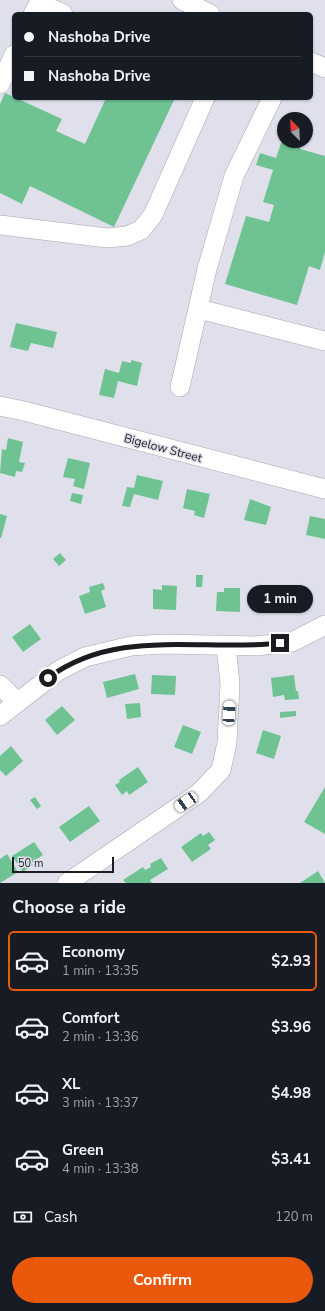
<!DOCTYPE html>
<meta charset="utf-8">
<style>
:root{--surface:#171b24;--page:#242831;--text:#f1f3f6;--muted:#9ea1a6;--line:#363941;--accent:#ea580c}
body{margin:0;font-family:"Nunito Sans",sans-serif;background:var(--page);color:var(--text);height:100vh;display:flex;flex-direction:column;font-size:15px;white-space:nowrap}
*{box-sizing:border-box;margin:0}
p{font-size:13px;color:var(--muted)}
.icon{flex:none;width:22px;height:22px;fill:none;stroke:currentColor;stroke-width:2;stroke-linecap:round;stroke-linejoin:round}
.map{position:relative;height:883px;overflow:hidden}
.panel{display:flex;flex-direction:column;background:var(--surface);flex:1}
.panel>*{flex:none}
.guide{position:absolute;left:12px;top:12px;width:301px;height:88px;border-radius:6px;box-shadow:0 1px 3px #0004;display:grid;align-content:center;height:88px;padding:0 12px;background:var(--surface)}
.needle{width:26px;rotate:336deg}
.controls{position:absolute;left:277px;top:112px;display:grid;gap:8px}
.controls a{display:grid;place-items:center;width:36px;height:36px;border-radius:50%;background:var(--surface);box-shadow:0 1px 3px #0004;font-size:20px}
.scale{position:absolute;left:12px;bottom:10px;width:102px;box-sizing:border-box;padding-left:4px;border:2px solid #1c1c20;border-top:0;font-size:11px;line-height:14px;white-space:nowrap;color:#1c1c20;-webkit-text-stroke:3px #e0e0ec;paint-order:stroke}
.end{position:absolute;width:18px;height:18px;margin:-9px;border:5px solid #1c1c20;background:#fff;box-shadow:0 0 0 2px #fff}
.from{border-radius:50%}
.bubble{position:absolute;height:28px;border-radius:14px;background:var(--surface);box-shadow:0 1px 3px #0004;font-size:13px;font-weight:700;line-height:28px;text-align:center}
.car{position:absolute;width:12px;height:24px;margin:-12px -6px;border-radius:5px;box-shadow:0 0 3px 1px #0007;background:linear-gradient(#fff 24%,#345 0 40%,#fff 0 76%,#345 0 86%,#fff 0)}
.guide b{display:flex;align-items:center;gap:14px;height:38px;font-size:15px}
.guide b+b{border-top:1px solid var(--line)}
.guide i{width:10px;height:10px;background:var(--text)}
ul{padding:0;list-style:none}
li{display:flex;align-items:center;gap:12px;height:60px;margin:0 8px 6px;padding:0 4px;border:2px solid transparent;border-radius:6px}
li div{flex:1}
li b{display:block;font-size:15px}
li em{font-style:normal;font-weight:700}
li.active{border-color:var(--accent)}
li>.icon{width:36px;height:36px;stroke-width:1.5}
h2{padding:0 12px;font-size:18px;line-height:48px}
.pay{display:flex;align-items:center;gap:10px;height:44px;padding:0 12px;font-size:15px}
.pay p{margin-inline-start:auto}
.button{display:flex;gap:8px;margin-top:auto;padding:8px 12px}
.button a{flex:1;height:46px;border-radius:24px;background:var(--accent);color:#fff;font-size:16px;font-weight:700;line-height:46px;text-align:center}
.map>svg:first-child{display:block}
</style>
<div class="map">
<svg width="325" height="883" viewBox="0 0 325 883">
<rect width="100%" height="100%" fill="#e0e0ec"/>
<path fill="#6fc392" d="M 5,93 L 62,119 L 56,131 L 85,144 L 106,98 L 175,98 L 114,227 L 30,186 L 22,204 L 0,193 L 0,104 Z
M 282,140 L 301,146 L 300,149 L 325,156 L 325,252 L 320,270 L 309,266 L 297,305 L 225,284 L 246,216 L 269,222 L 274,205 L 263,202 L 273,170 L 256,165 L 260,153 L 276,158 Z
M 16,323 L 57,332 L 53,348 L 31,343 L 28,351 L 10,347 Z
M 131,360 L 142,363 L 137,386 L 118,381 L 114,398 L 99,395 L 105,369 L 119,373 L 122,361 L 131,363 Z
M 8,438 L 23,442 L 19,462 L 25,463 L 22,472 L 16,471 L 15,477 L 0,473 L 2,449 L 6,450 Z
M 68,458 L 90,463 L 84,489 L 73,486 L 75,479 L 63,477 Z
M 137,475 L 163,481 L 158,500 L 134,494 L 130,507 L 122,506 L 127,487 L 134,488 Z
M 187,489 L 210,494 L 204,518 L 194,515 L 195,511 L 183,508 Z
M 72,493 L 83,495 L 81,504 L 70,501 Z
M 250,499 L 271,507 L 266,525 L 244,520 Z
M 0,514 L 7,516 L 1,538 L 0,538 Z
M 310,516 L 325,519 L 325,539 L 306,535 Z
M 60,553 L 66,560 L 59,566 L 53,559 Z
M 196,575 L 203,575 L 202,587 L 196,587 Z
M 103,583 L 105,589 L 101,591 L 106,607 L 85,614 L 79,596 L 90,592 L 89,587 Z
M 162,585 L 177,586 L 176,610 L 153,609 L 153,589 L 162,590 Z
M 294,585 L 302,603 L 280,612 L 273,594 Z
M 224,588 L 240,588 L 240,612 L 216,611 L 217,592 L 224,592 Z
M 30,624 L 41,639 L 23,652 L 12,637 Z
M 135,674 L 139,689 L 107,698 L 103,682 Z
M 152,675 L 176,676 L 175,695 L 151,694 Z
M 294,675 L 296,691 L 298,691 L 299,699 L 285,700 L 284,695 L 273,697 L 271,678 Z
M 140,703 L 141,717 L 127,719 L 125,704 Z
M 62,706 L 75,720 L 57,735 L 45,720 Z
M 296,711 L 296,716 L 280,718 L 280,712 Z
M 183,725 L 201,732 L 192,754 L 174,747 Z
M 263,730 L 281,736 L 274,759 L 256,753 Z
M 11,746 L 23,761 L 6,776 L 0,770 L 0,756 Z
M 138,767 L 148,782 L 129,795 L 127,791 L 122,795 L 115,785 L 120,782 L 119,780 Z
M 325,787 L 325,834 L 304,822 Z
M 35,797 L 41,806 L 37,809 L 30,800 Z
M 89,806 L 100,821 L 70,842 L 59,827 Z
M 209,832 L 215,840 L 208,845 L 211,849 L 192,862 L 181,847 L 201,833 L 203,836 Z
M 34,842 L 43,855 L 31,863 L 33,865 L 23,872 L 12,856 Z
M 7,854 L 18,872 L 0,883 L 0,859 Z
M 161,858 L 168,869 L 150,880 L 152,883 L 126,883 L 123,880 L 143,867 L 145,870 L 151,867 L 150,864 Z
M 318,871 L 325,883 L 300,883 Z"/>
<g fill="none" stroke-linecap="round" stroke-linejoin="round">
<g stroke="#a5a6b1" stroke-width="20">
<path id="minor" d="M 182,0 L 210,14
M 33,14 L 39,3 L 63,14
M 311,62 L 325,68
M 0,84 L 14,55
M 0,225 L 107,238 L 127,236 L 141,230 L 153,215 L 205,98
M 199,309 L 325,341
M 180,387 L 207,269 L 234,176 L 272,98
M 0,406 L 24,411 L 325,489
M 0,685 L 17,702
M 0,716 L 58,671 L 85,657 L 131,646 L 163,644 L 256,646 L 292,642 L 325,625
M 67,883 L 199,793 L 221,770 L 227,743 L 230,684 L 226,646"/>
</g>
<use href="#minor" stroke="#fff" stroke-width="19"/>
</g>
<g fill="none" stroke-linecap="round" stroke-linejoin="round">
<path stroke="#1c1c20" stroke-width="5" d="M 48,678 C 117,627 201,652 280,643"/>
</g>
<g text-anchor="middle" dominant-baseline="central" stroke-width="3" stroke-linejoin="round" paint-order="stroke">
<g font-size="12" fill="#1c1c20" stroke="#e0e0ec">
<text transform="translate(163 448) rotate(15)">Bigelow Street</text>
</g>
</g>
</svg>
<div class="controls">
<a><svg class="needle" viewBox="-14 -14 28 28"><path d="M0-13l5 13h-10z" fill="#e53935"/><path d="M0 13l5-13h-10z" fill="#9ea1a6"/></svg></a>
</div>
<div class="scale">50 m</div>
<i class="end from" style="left:48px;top:678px"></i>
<i class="end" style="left:280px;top:643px"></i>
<div class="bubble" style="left:247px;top:585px;width:66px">1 min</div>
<i class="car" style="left:229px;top:713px;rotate:3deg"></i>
<i class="car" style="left:186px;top:802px;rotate:236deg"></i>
<div class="guide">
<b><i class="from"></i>Nashoba Drive</b>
<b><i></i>Nashoba Drive</b>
</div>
</div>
<section class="panel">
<h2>Choose a ride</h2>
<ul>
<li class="active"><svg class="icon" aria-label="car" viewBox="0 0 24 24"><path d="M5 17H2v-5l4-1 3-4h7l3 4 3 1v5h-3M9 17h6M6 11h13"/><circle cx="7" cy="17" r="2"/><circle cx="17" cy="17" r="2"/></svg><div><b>Economy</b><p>1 min · 13:35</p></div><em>$2.93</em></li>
<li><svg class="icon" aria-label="car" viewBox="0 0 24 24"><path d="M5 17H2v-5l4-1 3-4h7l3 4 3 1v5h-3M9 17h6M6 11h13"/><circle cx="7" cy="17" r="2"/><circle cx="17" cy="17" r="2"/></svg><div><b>Comfort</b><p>2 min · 13:36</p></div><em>$3.96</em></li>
<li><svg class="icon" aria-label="car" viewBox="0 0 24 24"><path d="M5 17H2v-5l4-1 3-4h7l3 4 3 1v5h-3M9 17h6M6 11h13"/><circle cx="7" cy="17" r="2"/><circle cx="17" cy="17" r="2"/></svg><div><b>XL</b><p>3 min · 13:37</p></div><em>$4.98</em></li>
<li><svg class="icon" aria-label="car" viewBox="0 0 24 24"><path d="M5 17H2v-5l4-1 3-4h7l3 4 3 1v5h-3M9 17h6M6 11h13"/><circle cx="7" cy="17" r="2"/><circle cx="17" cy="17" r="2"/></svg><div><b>Green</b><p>4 min · 13:38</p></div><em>$3.41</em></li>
</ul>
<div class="pay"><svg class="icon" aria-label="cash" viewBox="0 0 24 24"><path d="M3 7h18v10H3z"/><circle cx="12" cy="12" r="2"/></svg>Cash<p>120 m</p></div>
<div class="button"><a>Confirm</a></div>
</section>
